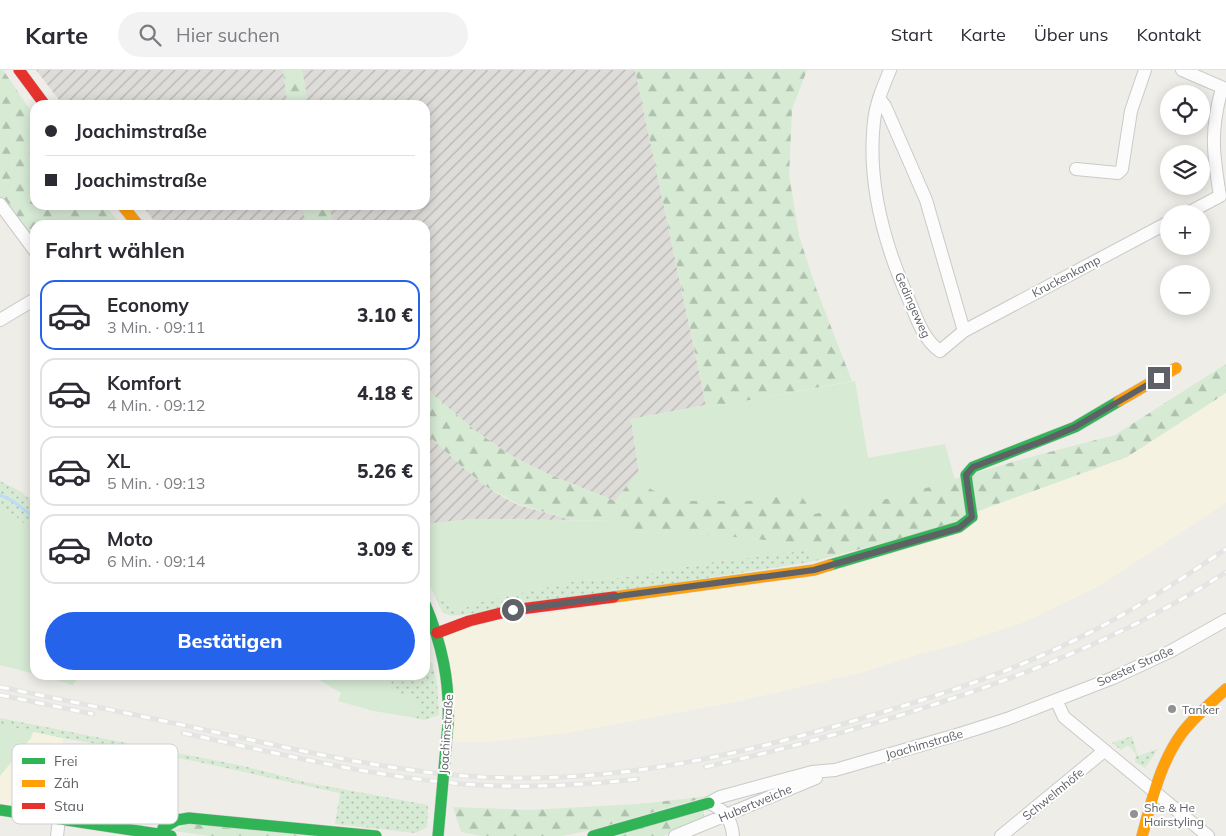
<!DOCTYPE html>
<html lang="de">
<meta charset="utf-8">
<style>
:root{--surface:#fff;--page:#f2f2f3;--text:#2b2b33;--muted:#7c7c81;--line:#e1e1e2;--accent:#2563eb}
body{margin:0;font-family:Mulish,sans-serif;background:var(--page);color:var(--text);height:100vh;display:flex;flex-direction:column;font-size:19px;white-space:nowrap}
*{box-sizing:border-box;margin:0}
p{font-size:16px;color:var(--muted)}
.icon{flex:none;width:28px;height:28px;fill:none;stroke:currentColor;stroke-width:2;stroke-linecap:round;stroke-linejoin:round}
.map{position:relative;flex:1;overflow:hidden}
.drawer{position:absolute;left:30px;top:150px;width:400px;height:460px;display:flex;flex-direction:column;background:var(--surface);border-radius:15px;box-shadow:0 2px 12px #0003}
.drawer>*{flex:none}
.top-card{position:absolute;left:30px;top:30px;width:400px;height:110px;border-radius:15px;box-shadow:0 2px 12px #0003;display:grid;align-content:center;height:110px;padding:0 15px;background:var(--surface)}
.fabs{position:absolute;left:1160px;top:15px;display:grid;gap:10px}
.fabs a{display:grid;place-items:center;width:50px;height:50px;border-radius:50%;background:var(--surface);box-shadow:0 2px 12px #0003;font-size:25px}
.end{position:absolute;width:22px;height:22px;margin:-11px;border:6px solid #5e6166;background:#fff;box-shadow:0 0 0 2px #fff}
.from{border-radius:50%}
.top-card b{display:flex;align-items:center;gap:18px;height:48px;font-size:19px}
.top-card b+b{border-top:1px solid var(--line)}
.top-card i{width:12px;height:12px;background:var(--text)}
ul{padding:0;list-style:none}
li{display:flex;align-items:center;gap:15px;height:70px;margin:0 10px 8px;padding:0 5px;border:2px solid var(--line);border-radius:15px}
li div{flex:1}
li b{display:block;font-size:19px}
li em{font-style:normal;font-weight:800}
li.selected{border-color:var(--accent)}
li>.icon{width:45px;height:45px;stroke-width:1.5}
h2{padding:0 15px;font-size:22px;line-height:60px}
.cta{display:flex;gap:10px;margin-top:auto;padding:10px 15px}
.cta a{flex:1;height:58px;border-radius:30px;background:var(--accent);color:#fff;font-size:20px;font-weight:800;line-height:58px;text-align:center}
header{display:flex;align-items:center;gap:30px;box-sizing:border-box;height:70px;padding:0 25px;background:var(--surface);border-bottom:1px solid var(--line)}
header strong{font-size:24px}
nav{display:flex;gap:28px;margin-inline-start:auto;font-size:18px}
.search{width:350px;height:45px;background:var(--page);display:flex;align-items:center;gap:12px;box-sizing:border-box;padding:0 18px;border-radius:28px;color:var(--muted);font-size:19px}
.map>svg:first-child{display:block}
</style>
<header>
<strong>Karte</strong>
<div class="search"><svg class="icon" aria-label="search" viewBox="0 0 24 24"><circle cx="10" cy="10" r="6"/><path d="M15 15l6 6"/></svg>Hier suchen</div>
<nav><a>Start</a><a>Karte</a><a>Über uns</a><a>Kontakt</a></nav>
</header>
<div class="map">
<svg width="1226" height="766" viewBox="0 0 1226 766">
<defs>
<pattern id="industrial-furrows" width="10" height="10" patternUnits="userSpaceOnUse" patternTransform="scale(1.25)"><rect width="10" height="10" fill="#dedcd8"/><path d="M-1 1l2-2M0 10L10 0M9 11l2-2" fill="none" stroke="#b7b6b3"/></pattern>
<pattern id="grass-dots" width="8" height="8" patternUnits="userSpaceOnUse" patternTransform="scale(1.25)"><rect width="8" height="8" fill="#d6ead4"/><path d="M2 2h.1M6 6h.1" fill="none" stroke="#b1c1b0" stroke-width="1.8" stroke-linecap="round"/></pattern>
<pattern id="forest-firs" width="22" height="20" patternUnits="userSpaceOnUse" patternTransform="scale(1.25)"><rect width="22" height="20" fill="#d6ead4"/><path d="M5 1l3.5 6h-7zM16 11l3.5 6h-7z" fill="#b1c1b0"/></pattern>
</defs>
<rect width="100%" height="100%" fill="#eeede8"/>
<path fill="#f6f2e2" d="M 1226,323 L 1226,433 L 1101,515 L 1025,552 L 956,575 L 920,584 L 864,602 L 741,631 L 568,663 L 487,672 L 453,672 L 442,565 L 472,555 L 813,503 L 978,441 L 1127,387 Z
M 33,661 L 63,668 L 59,697 L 66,699 L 60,748 L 0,739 L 0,706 L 31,668 Z"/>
<path fill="url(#industrial-furrows)" d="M 36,0 L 283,0 L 288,35 L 63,35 Z
M 302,0 L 635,0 L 706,335 L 631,349 L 639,403 L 615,431 L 548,404 L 512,386 L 477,362 L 432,324 L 425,316 L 425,155 L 334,155 L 328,135 L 425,135 L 425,35 L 308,35 Z
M 142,135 L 303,135 L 306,155 L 157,155 Z
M 425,362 L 460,395 L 487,417 L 503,427 L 518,435 L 572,450 L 471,449 L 425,454 Z"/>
<path fill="url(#grass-dots)" d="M 0,411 L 18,420 L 35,433 L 35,445 L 29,458 L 16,447 L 0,437 Z
M 810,480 L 811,492 L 463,545 C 443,547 443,544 435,527 L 459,540 L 484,531 L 572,512 L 636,506 L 714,492 Z
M 432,593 L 437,612 L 439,645 L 424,650 L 416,648 L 419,639 L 389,619 L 393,605 L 425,605 L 425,594 Z
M 0,648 L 243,696 L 309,713 L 428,735 L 427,757 L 416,763 L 335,754 L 340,723 L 194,691 L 63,668 L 0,655 Z
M 1132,666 L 1138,686 L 1158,679 L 1145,698 L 1135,692 L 1136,684 L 1128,675 L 1121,680 L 1112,673 Z"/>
<path fill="url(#forest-firs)" d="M 0,0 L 3,0 L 35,47 L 35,135 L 105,135 L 121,155 L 35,155 L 35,171 L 0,126 Z
M 283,0 L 302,0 L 308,35 L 288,35 Z
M 635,0 L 807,0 L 792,39 L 789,105 L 799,166 L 817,221 L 852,311 L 707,338 Z
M 303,135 L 328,135 L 334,155 L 306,155 Z
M 1226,294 L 1226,323 L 1127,387 L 978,441 L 954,454 L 811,492 L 808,474 L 687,463 L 621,462 L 623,451 L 572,450 L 518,434 L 487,417 L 460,395 L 425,362 L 425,316 L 432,324 L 477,362 L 512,386 L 548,404 L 615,431 L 633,408 L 639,413 L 675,431 L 747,431 L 800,423 L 807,434 L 809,445 L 886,429 L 1023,389 L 1115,365 Z
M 709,726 L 591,760 L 562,766 L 482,766 L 461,762 L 453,737 L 529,740 L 640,734 Z
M 704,741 L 704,750 L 663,766 L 606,766 Z
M 188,753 L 318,766 L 210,766 L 174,761 Z"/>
<path fill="#d6ead4" d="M 855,311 L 868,388 L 945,374 L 955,410 L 886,429 L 809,445 L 807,434 L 799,423 L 747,431 L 675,431 L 639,413 L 633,408 L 639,402 L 631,349 L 706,335 L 707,338 Z
M 0,437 L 16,447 L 29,458 L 35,445 L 35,604 L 0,595 Z
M 471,449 L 623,451 L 621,462 L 687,463 L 809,474 L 810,480 L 714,492 L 636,506 L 572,512 L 484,531 L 459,540 L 435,527 L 425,506 L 425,454 Z
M 38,605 L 80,605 L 73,615 Z
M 306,605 L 393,605 L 389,619 L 418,629 L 419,639 L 416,648 L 374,641 L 338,631 L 341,623 L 316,608 L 315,610 Z
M 0,655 L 33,661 L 31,668 L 0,706 Z"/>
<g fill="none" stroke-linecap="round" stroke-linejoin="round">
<path stroke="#bdddf7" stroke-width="3" d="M 0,425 L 13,431 L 35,448"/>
<g stroke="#c9c9c9" stroke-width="14">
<path id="street" d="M 890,0 C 883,17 876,33 874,51 C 867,112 884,174 909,230 C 917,249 923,269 940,281 L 964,261 L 1169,152
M 1182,0 L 1226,19
M 879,28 L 885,36 L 926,130 L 964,261
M 1076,99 L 1118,103 L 1122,99 L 1131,41 L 1145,0
M 0,134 L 35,181
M 1186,144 L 1220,126 C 1213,83 1210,61 1222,18
M 0,250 L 35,229
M 1056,630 L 1064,647 L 1208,766
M 709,733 L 720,727 L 812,702 L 835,700 L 963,663 L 1007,649 L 1113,608 L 1171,581 L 1226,550
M 709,733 C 724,739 732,750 733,766
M 57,766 L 59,749
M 675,766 L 816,708
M 1001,766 L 1104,681"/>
</g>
<g stroke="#c9c9c9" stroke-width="12">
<path id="fast" d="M 830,495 L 959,457 L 972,447 L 966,405 L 973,397 L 1075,357 L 1119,331
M 425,534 C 442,574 450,611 448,654
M 0,740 L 171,766
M 162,764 L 163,758 L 177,750 L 189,748 L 376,766
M 438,766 L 440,744
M 593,766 L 709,733"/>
</g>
<g stroke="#c9c9c9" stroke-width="12">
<path id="slow" d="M 122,135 L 138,155
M 1119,331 L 1176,298
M 614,527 L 814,500 L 830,495
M 1142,766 C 1152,730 1160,693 1182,663 C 1195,646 1211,633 1226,619"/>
</g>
<g stroke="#c9c9c9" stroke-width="12">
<path id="jam" d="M 19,0 L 45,35
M 437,563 L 469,551 L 513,540 L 614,527"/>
</g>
<use href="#street" stroke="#fcfcfc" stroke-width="12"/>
<use href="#fast" stroke="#30b455" stroke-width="11"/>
<use href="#slow" stroke="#ff9f0a" stroke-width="11"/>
<use href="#jam" stroke="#e5322d" stroke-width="11"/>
<g stroke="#e4e4e3" stroke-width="5">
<path id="rail" d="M 0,617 C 78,633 156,649 233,666 C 315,684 397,702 481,707 C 619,714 742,685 873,645 C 945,624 1016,600 1083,566 C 1133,541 1180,510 1226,479
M 0,625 L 93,644
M 183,663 C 281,684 379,709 479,715 C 532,718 585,715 638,709
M 705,697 C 770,683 835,665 898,646 C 1014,610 1125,568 1226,502"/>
</g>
<use href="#rail" stroke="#fff" stroke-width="3" stroke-dasharray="9" stroke-linecap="butt"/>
<g stroke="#c9c9c9" stroke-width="12" stroke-linecap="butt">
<path id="fast-bridge" d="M 440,744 L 448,654"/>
</g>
<use href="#fast-bridge" stroke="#30b455" stroke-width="11"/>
</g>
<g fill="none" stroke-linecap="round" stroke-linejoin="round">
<path stroke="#5e6166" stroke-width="6" d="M 513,540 L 814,500 L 959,458 L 972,447 L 966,405 L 973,397 L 1045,370 L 1075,357 L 1159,308"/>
</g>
<g fill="#909294" stroke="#fff" stroke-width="2">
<circle cx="1172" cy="639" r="5"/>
<circle cx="1134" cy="744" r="5"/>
</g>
<g text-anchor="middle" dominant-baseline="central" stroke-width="4" stroke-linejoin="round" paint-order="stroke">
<g font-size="12" fill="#5e6166" stroke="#fff">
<text transform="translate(1066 206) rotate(-28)">Kruckenkamp</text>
<text transform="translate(913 235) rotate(66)">Gedingeweg</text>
<text transform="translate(1135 596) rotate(-24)">Soester Straße</text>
<text transform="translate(446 664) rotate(-86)">Joachimstraße</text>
<text transform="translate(924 674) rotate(-16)">Joachimstraße</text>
<text transform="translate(1053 724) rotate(-39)">Schwelmhöfe</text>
<text transform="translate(755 733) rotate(-23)">Hubertweiche</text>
</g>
<g font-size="12" fill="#5e6166" stroke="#fff" text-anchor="start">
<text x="1182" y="639">Tanker</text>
<text x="1144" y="737">She &amp; He<tspan x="1144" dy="14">Hairstyling</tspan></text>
</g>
</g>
<rect x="12" y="674" width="166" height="80" rx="8" fill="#fff" stroke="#cfd0d1" stroke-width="1"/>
<rect x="22" y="688" width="23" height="6" fill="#30b455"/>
<rect x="22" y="710" width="23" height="7" fill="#ff9f0a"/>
<rect x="22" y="733" width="23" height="6" fill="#e5322d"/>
<g font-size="14" fill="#5e6166">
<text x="54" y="696">Frei</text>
<text x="54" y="718">Zäh</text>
<text x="54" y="741">Stau</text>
</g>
</svg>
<div class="fabs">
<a><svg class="icon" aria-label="locate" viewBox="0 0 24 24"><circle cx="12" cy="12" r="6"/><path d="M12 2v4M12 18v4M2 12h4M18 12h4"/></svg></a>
<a><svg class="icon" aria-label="layers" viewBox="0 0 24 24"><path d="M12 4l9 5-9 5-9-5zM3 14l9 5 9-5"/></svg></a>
<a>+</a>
<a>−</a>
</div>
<i class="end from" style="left:513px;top:540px"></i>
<i class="end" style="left:1159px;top:308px"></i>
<div class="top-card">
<b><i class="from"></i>Joachimstraße</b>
<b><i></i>Joachimstraße</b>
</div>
<section class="drawer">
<h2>Fahrt wählen</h2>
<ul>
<li class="selected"><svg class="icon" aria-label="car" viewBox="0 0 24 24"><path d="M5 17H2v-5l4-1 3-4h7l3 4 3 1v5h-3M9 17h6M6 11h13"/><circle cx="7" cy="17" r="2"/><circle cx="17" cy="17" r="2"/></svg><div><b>Economy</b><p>3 Min. · 09:11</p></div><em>3.10 €</em></li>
<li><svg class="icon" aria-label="car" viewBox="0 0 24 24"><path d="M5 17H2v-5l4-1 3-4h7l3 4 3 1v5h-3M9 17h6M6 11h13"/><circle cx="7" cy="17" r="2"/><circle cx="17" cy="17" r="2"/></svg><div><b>Komfort</b><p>4 Min. · 09:12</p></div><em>4.18 €</em></li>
<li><svg class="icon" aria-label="car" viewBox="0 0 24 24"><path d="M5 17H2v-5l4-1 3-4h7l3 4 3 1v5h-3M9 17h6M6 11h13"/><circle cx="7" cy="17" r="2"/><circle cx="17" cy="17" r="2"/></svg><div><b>XL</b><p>5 Min. · 09:13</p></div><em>5.26 €</em></li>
<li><svg class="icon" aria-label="car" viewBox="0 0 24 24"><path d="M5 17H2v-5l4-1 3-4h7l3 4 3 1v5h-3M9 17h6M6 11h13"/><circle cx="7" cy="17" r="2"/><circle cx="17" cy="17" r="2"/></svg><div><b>Moto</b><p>6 Min. · 09:14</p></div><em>3.09 €</em></li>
</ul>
<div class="cta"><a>Bestätigen</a></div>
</section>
</div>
